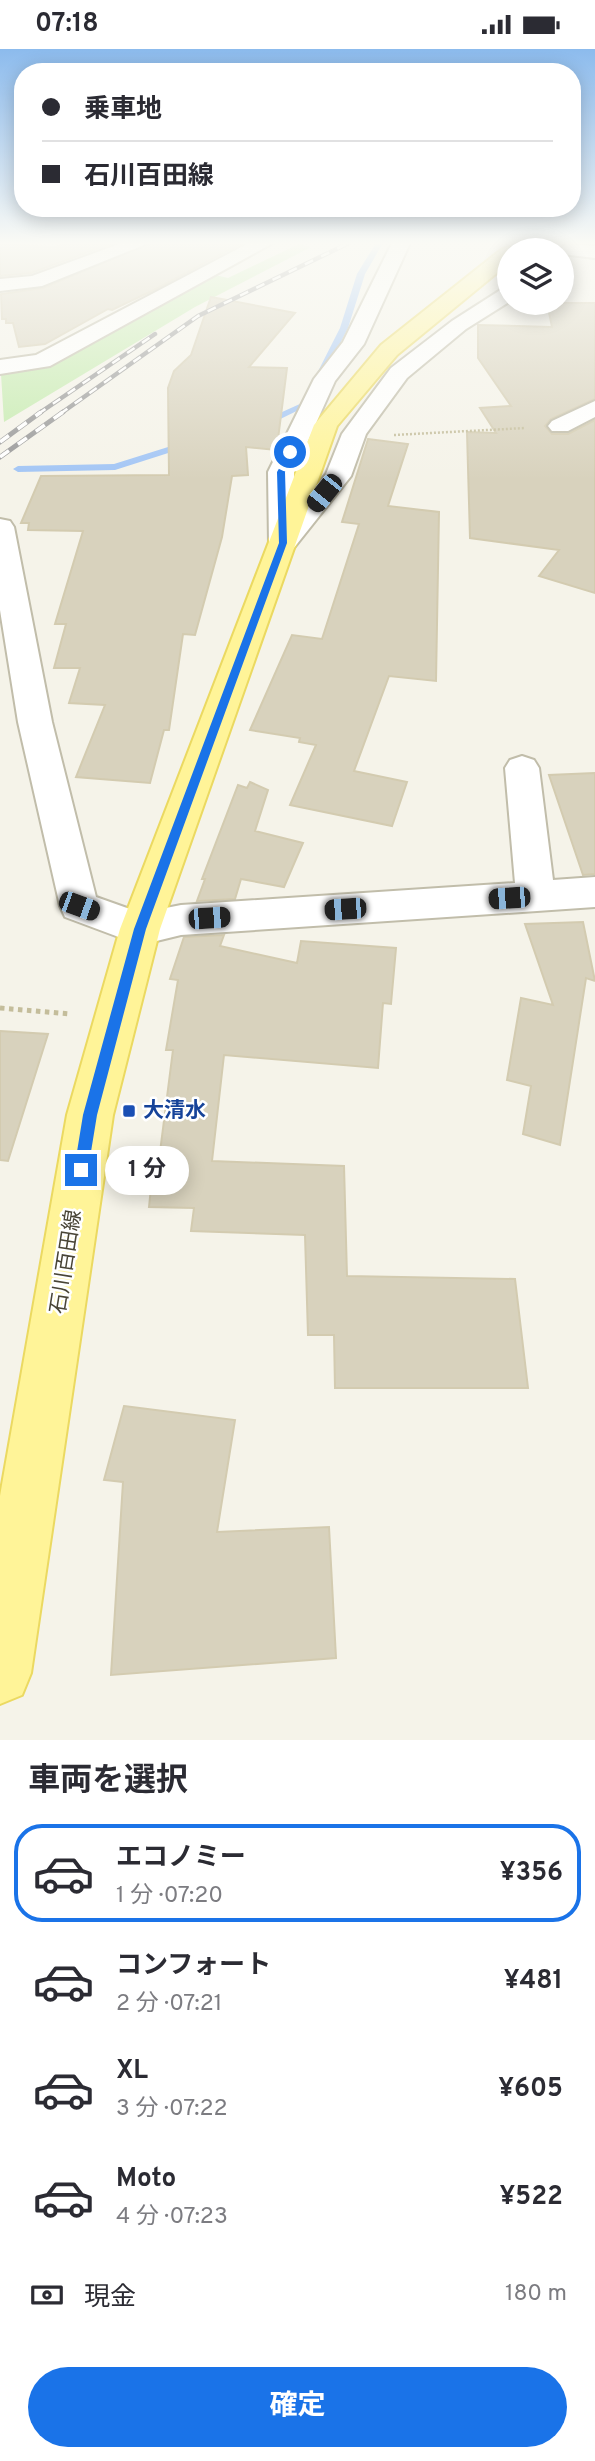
<!DOCTYPE html>
<html lang="ja">
<meta charset="utf-8">
<style>
:root{--surface:#fff;--page:#f7f7f7;--text:#2b2b33;--muted:#7c7c81;--line:#e1e1e2;--accent:#1a73e8}
body{margin:0;font-family:Overpass,"Noto Sans JP",sans-serif;background:var(--page);color:var(--text);height:100vh;display:flex;flex-direction:column;font-size:26px;white-space:nowrap}
*{box-sizing:border-box;margin:0}
p{font-size:23px;color:var(--muted)}
.icon{flex:none;width:38px;height:38px;fill:none;stroke:currentColor;stroke-width:2;stroke-linecap:round;stroke-linejoin:round}
.map{position:relative;height:1691px;overflow:hidden}
.panel{display:flex;flex-direction:column;background:var(--surface);flex:1}
.panel>*{flex:none}
.banner{position:absolute;left:14px;top:14px;width:567px;height:154px;border-radius:28px;box-shadow:0 4px 18px #0003;display:grid;align-content:center;height:154px;padding:0 28px;background:var(--surface)}
.fabs{position:absolute;left:497px;top:189px;display:grid;gap:14px}
.fabs a{display:grid;place-items:center;width:77px;height:77px;border-radius:50%;background:var(--surface);box-shadow:0 4px 18px #0003;font-size:35px}
.end{position:absolute;width:32px;height:32px;margin:-16px;border:9px solid #1a73e8;background:#fff;box-shadow:0 0 0 4px #fff}
.from{border-radius:50%}
.bubble{position:absolute;height:49px;border-radius:24px;background:var(--surface);box-shadow:0 4px 18px #0003;font-size:23px;font-weight:700;line-height:49px;text-align:center}
.car{position:absolute;width:21px;height:42px;margin:-21px -10px;border-radius:9px;box-shadow:0 0 5px 2px #0007;background:linear-gradient(#222 24%,#8ab4d8 0 40%,#222 0 76%,#8ab4d8 0 86%,#222 0)}
.banner b{display:flex;align-items:center;gap:24px;height:66px;font-size:26px}
.banner b+b{border-top:2px solid var(--line)}
.banner i{width:18px;height:18px;background:var(--text)}
ul{padding:0;list-style:none}
li{display:flex;align-items:center;gap:21px;height:98px;margin:0 14px 10px;padding:0 14px;border:4px solid transparent;border-radius:28px}
li div{flex:1}
li b{display:block;font-size:26px}
li em{font-style:normal;font-weight:700}
li.active{border-color:var(--accent)}
li>.icon{width:63px;height:63px;stroke-width:1.5}
h2{padding:0 28px;font-size:32px;line-height:84px}
.pay{display:flex;align-items:center;gap:18px;height:77px;padding:0 28px;font-size:26px}
.pay p{margin-inline-start:auto}
.action{display:flex;gap:14px;margin-top:auto;padding:14px 28px}
.action a{flex:1;height:80px;border-radius:42px;background:var(--accent);color:#fff;font-size:28px;font-weight:700;line-height:80px;text-align:center}
.status{display:flex;justify-content:space-between;align-items:center;height:49px;padding:0 35px;background:var(--surface);direction:ltr}
.status svg{height:19px;fill:currentColor}
.map>svg:first-child{display:block}
</style>
<div class="status"><b>07:18</b><svg viewBox="0 0 49 12"><path d="M0 12V9h3v3zM5 12V6h3v6zM10 12V3h3v9zM15 12V0h3v12zM26 1h20v11H26zM47 4h2v5h-2z"/></svg></div>
<div class="map">
<svg width="595" height="1691" viewBox="0 0 595 1691">
<rect width="100%" height="100%" fill="#f5f3e9"/>
<path fill="#c6ebaf" d="M 299,195 L 311,198 L 195,258 L 4,373 L 1,325 L 215,226 L 228,229 Z"/>
<g fill="none" stroke-linecap="round" stroke-linejoin="round">
<path fill="#a2c5f5" fill-rule="evenodd" d="M 376,194 L 383,194 L 365,225 L 348,279 L 309,356 L 266,377 L 260,377 L 260,373 L 302,354 L 340,279 L 357,225 Z
M 577,205 L 595,207 L 595,211 L 575,208 Z
M 184,393 L 188,396 L 187,398 L 115,421 L 18,423 L 13,420 L 18,417 L 114,415 Z"/>
</g>
<path fill="#d8d2bd" stroke="#d3cbb0" stroke-width="2" d="M 68,194 L 113,194 L 31,224 L 0,227 L 0,195 L 55,198 Z
M 151,194 L 242,194 L 156,240 L 112,261 L 108,260 L 45,295 L 19,298 L 13,274 L 6,274 L 6,270 L 2,270 L 1,245 L 43,239 Z
M 211,248 L 295,264 L 249,318 L 287,319 L 277,398 L 276,401 L 246,398 L 248,426 L 232,427 L 222,488 L 195,586 L 183,585 L 169,681 L 164,681 L 150,734 L 76,728 L 105,656 L 69,654 L 80,619 L 54,619 L 66,575 L 55,575 L 83,482 L 28,481 L 29,474 L 21,474 L 41,427 L 169,426 L 168,339 L 174,322 L 191,306 Z
M 547,254 L 595,254 L 595,350 L 551,370 L 545,377 L 552,385 L 568,385 L 595,371 L 595,544 L 539,527 L 559,501 L 470,489 L 467,383 L 496,384 L 480,359 L 511,357 L 478,309 L 478,276 L 552,278 Z
M 368,390 L 408,395 L 388,457 L 439,463 L 436,632 L 389,627 L 354,722 L 407,733 L 392,777 L 290,756 L 316,696 L 299,693 L 300,689 L 250,681 L 292,586 L 322,590 L 359,475 L 342,473 Z
M 595,724 L 595,825 L 583,826 L 549,726 Z
M 250,733 L 268,741 L 255,782 L 303,794 L 284,838 L 241,830 L 235,850 L 197,852 L 205,830 L 202,830 L 238,736 L 247,739 Z
M 583,873 L 595,932 L 586,929 L 560,1096 L 523,1085 L 531,1037 L 507,1031 L 521,949 L 553,956 L 525,875 Z
M 224,886 L 220,897 L 297,914 L 301,892 L 396,899 L 391,955 L 383,954 L 378,1019 L 224,1006 L 212,1112 L 344,1117 L 347,1227 L 515,1230 L 528,1339 L 335,1339 L 334,1286 L 308,1286 L 305,1186 L 191,1182 L 194,1159 L 149,1158 L 154,1110 L 159,1111 L 173,1001 L 166,1001 L 178,931 L 170,930 L 184,888 Z
M 0,982 L 48,985 L 8,1112 L 0,1111 Z
M 124,1357 L 235,1371 L 217,1483 L 329,1478 L 336,1609 L 111,1626 L 123,1433 L 104,1431 Z"/>
<g fill="none" stroke-linecap="round" stroke-linejoin="round">
<g stroke="#c1bdaa" stroke-width="4">
<path id="minor" d="M 122,194 L 149,194 L 42,237 L 0,242 L 0,230 L 32,227 Z
M 249,194 L 273,194 L 50,317 L 0,325 L 0,311 L 36,306 Z
M 392,194 L 410,194 L 364,295 L 335,332 L 294,423 L 295,462 L 326,425 L 342,385 L 391,319 L 452,272 L 502,240 L 509,238 L 509,253 L 466,280 L 407,329 L 366,385 L 351,427 L 293,500 L 273,500 L 269,494 L 268,423 L 314,330 L 343,293 Z
M 567,195 L 595,197 L 595,209 L 562,205 L 562,201 L 558,201 Z
M 595,352 L 595,368 L 568,382 L 552,382 L 548,377 L 552,372 Z
M 0,470 L 10,472 L 14,478 L 52,673 L 96,848 L 141,864 L 181,856 L 515,834 L 505,719 L 510,711 L 522,707 L 534,711 L 539,719 L 553,831 L 595,828 L 595,858 L 181,886 L 140,896 L 65,868 L 60,857 L 18,673 L 0,561 Z"/>
</g>
<g stroke="#ebd961" stroke-width="4">
<path id="major" d="M 509,198 L 516,201 L 509,201 L 509,214 L 397,306 L 337,377 L 160,880 L 113,1066 L 31,1624 L 22,1646 L 0,1655 L 0,1447 L 67,1066 L 120,880 L 314,376 L 381,296 L 502,200 Z"/>
</g>
<path stroke="#c4bd9b" stroke-width="2.5" stroke-dasharray="2 2" stroke-linecap="butt" d="M 394,386 L 525,379"/>
<path stroke="#c4bd9b" stroke-width="5" stroke-dasharray="4.5 4.5" stroke-linecap="butt" d="M 0,959 L 71,965"/>
<use href="#minor" fill="#fff" fill-rule="evenodd"/>
<use href="#major" fill="#fff498" fill-rule="evenodd"/>
<g stroke="#989898" stroke-width="4.5">
<path id="rail-far1" d="M 38,365 L 155,285
M 60,365 L 198,267 L 349,194"/>
</g>
<g stroke="#989898" stroke-width="5">
<path id="rail" d="M 0,393 L 41,363
M 0,408 L 63,363"/>
</g>
<use href="#rail-far1" stroke="#fff" stroke-width="2.5" stroke-dasharray="9" stroke-linecap="butt"/>
<use href="#rail" stroke="#fff" stroke-width="3.5" stroke-dasharray="11" stroke-linecap="butt"/>
</g>
<linearGradient id="sky" x2="0" y2="1"><stop stop-color="#8cbbed"/><stop offset="0.45" stop-color="#fafaf5"/><stop offset="1" stop-color="#fafaf5" stop-opacity="0"/></linearGradient>
<rect width="595" height="431" fill="url(#sky)"/>
<path fill="#1a73e8" d="M 290,401 L 294,403 L 285,423 L 287,494 L 146,880 L 97,1066 L 88,1121 L 81,1127 L 74,1121 L 83,1066 L 134,880 L 279,494 L 277,423 Z"/>
<rect fill="#1a4fb4" stroke="#fff" stroke-width="2.5" x="122" y="1055" width="14" height="14" rx="3.5"/>
<g text-anchor="middle" dominant-baseline="central" stroke-width="5" stroke-linejoin="round" paint-order="stroke">
<g font-size="21" font-weight="bold" fill="#164399" stroke="#fff" text-anchor="start">
<text x="143" y="1062">大清水</text>
</g>
<g font-size="21" fill="#494536" stroke="#fff">
<text transform="translate(67 1213) rotate(-81)">石川百田線</text>
</g>
</g>
</svg>
<div class="fabs">
<a><svg class="icon" aria-label="layers" viewBox="0 0 24 24"><path d="M12 4l9 5-9 5-9-5zM3 14l9 5 9-5"/></svg></a>
</div>
<i class="end from" style="left:290px;top:403px"></i>
<i class="end" style="left:81px;top:1121px"></i>
<div class="bubble" style="left:105px;top:1097px;width:84px">1 分</div>
<i class="car" style="left:324px;top:444px;rotate:219deg"></i>
<i class="car" style="left:509px;top:849px;rotate:266deg"></i>
<i class="car" style="left:79px;top:857px;rotate:110deg"></i>
<i class="car" style="left:345px;top:860px;rotate:266deg"></i>
<i class="car" style="left:209px;top:869px;rotate:86deg"></i>
<div class="banner">
<b><i class="from"></i>乗車地</b>
<b><i></i>石川百田線</b>
</div>
</div>
<section class="panel">
<h2>車両を選択</h2>
<ul>
<li class="active"><svg class="icon" aria-label="car" viewBox="0 0 24 24"><path d="M5 17H2v-5l4-1 3-4h7l3 4 3 1v5h-3M9 17h6M6 11h13"/><circle cx="7" cy="17" r="2"/><circle cx="17" cy="17" r="2"/></svg><div><b>エコノミー</b><p>1 分 · 07:20</p></div><em>¥356</em></li>
<li><svg class="icon" aria-label="car" viewBox="0 0 24 24"><path d="M5 17H2v-5l4-1 3-4h7l3 4 3 1v5h-3M9 17h6M6 11h13"/><circle cx="7" cy="17" r="2"/><circle cx="17" cy="17" r="2"/></svg><div><b>コンフォート</b><p>2 分 · 07:21</p></div><em>¥481</em></li>
<li><svg class="icon" aria-label="car" viewBox="0 0 24 24"><path d="M5 17H2v-5l4-1 3-4h7l3 4 3 1v5h-3M9 17h6M6 11h13"/><circle cx="7" cy="17" r="2"/><circle cx="17" cy="17" r="2"/></svg><div><b>XL</b><p>3 分 · 07:22</p></div><em>¥605</em></li>
<li><svg class="icon" aria-label="car" viewBox="0 0 24 24"><path d="M5 17H2v-5l4-1 3-4h7l3 4 3 1v5h-3M9 17h6M6 11h13"/><circle cx="7" cy="17" r="2"/><circle cx="17" cy="17" r="2"/></svg><div><b>Moto</b><p>4 分 · 07:23</p></div><em>¥522</em></li>
</ul>
<div class="pay"><svg class="icon" aria-label="cash" viewBox="0 0 24 24"><path d="M3 7h18v10H3z"/><circle cx="12" cy="12" r="2"/></svg>現金<p>180 m</p></div>
<div class="action"><a>確定</a></div>
</section>
